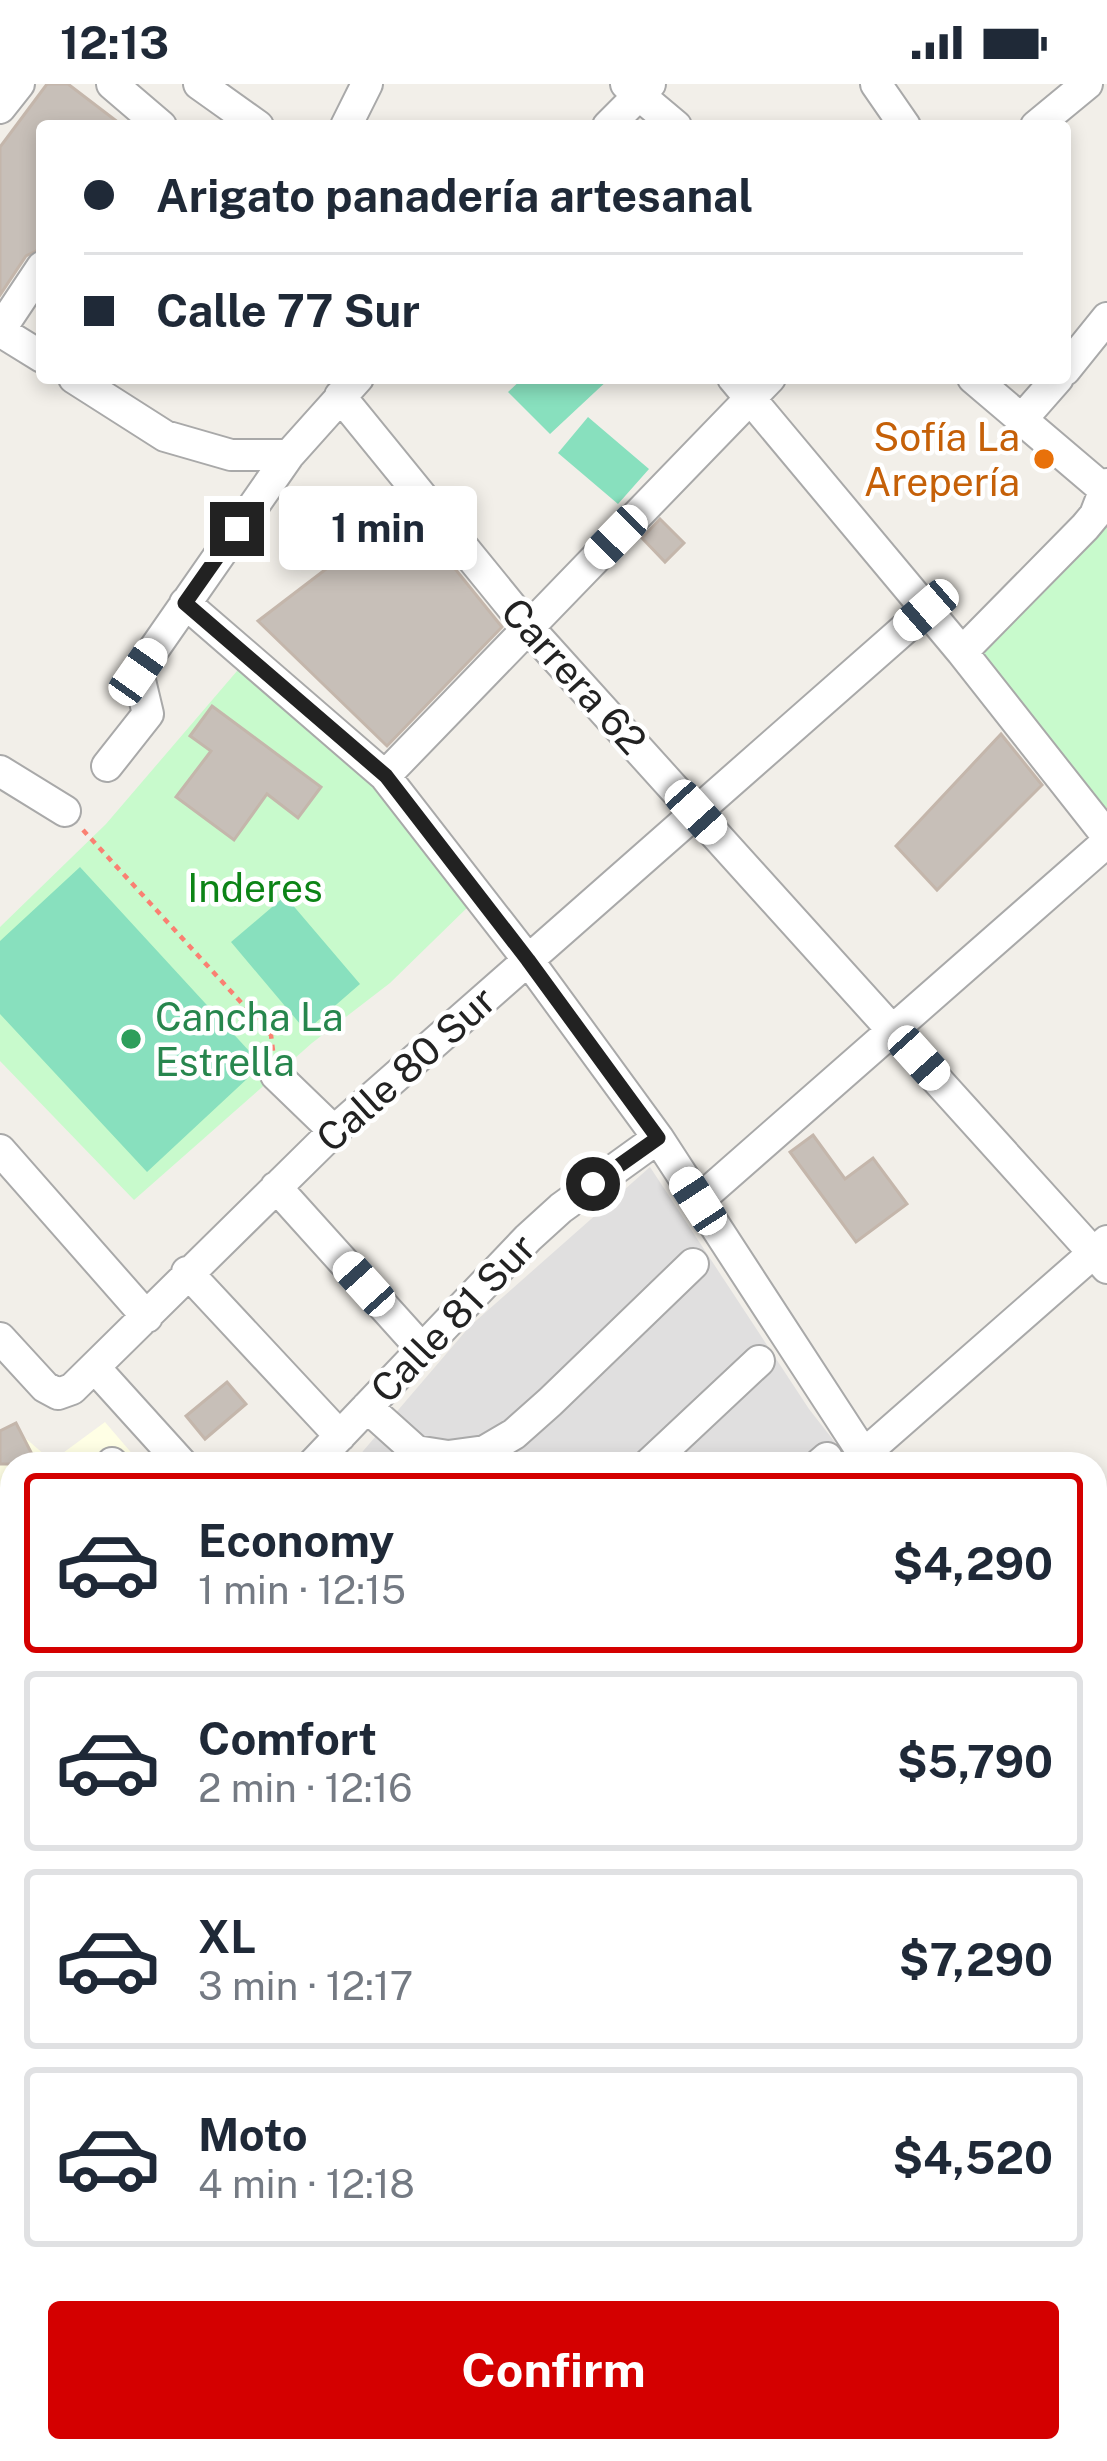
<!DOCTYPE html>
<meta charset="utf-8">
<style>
:root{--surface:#fff;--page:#f2f2f3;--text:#1f2937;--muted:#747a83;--line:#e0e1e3;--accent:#d40000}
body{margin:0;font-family:"Public Sans",sans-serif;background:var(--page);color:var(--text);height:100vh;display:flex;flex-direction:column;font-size:45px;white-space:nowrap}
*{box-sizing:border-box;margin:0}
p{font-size:39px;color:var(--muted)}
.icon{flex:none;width:66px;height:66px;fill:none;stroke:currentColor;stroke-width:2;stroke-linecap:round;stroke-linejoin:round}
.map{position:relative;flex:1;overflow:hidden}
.drawer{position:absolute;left:0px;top:1368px;width:1107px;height:1011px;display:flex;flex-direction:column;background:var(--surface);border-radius:36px 36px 0 0;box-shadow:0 6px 18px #0003}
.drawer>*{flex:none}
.banner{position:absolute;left:36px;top:36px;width:1035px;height:264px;border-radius:12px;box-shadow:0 6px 18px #0003;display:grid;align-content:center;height:264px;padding:0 48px;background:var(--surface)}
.end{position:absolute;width:54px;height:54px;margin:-27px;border:15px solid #222;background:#fff;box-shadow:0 0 0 6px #fff}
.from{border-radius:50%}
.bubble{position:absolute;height:84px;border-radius:12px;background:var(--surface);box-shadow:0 6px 18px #0003;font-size:39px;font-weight:700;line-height:84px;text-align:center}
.car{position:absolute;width:36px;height:72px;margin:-36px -18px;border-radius:15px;box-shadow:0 0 9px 3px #0007;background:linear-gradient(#fff 24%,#345 0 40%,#fff 0 76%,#345 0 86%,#fff 0)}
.banner b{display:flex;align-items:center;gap:42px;height:114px;font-size:45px}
.banner b+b{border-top:3px solid var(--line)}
.banner i{width:30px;height:30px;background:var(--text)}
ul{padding:21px 0 0;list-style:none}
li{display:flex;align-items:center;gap:36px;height:180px;margin:0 24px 18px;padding:0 24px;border:6px solid var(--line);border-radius:12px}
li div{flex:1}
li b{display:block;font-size:45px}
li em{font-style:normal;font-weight:700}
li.on{border-color:var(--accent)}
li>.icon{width:108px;height:108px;stroke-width:1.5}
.action{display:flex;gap:24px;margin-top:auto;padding:24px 48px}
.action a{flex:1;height:138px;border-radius:12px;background:var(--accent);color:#fff;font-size:48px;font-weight:700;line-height:138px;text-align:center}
.status{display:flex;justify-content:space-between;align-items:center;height:84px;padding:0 60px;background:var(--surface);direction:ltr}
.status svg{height:33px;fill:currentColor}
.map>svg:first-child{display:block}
</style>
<div class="status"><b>12:13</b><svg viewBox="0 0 49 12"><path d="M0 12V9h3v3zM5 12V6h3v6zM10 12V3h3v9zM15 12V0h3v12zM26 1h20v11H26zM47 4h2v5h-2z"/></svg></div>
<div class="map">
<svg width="1107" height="2377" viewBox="0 0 1107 2377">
<rect width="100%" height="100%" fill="#f2efe9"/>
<path fill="#e0dfdf" d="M 650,1083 L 809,1325 L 852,1380 L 352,1380 L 470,1242 Z"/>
<path fill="#ffffe5" d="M 105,1338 L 141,1380 L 12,1380 L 12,1603 L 0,1615 L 0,1346 L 15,1359 L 24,1353 L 52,1377 Z"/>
<path fill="#c8facc" d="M 1107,408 L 1107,752 L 962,568 Z
M 243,580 L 374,703 L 473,818 L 390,899 L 312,959 L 134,1116 L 0,977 L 0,843 L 106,740 Z"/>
<path fill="#88e0be" d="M 523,294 L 610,294 L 550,350 L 508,308 Z
M 588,333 L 649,385 L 618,420 L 558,369 Z
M 80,783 L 262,981 L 147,1088 L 0,930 L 0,857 Z
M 285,812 L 360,900 L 306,947 L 231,858 Z"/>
<path fill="#c7bfb8" stroke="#c4b6ab" stroke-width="3" d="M 47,0 L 68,0 L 123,42 L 42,42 L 42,164 L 26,172 L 0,211 L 0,63 Z
M 406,424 L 502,543 L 387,662 L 258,537 Z
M 660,435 L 684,459 L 665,478 L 642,454 Z
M 212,622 L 321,703 L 298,734 L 267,710 L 234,756 L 176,713 L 211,667 L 190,652 Z
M 1001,650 L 1042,701 L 937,806 L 896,762 Z
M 813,1051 L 845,1095 L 873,1074 L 907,1120 L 856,1158 L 790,1068 Z
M 227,1298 L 246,1320 L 205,1355 L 186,1332 Z
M 16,1339 L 37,1380 L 0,1380 L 0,1347 Z"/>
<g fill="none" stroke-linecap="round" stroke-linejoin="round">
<g stroke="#a9a9a9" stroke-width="34">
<path id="minor" d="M 112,0 L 161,42
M 199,0 L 258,42
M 626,0 L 676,42
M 876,0 L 905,42
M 0,24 L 19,0
M 346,42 L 367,0
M 608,42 L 650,0
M 1036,42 L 1087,0
M 0,246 L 42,183
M 0,247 L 42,273
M 1065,286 L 1107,234
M 74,294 L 165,352 L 231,371 L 289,371
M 733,294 L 962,568 L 1107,752
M 973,294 L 1107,408
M 340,312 L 528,543 L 1107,1184
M 1022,335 L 1058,294
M 185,519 L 385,692 L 528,876 L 658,1054 L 870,1380
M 962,568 L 1085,443 L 1095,431 L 1107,400
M 107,682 L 148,630 L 138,588 L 289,371 L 358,294
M 0,687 L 65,727
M 385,692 L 770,294
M 276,991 L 334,1047
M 0,1066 L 147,1233
M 276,1103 L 422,1265
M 698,1117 L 1107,758
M 187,1188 L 340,1352
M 0,1254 L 45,1303 L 58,1310 L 72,1305 L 334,1047 L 926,526
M 96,1285 L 182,1380
M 367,1323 L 416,1367 L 448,1372 L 485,1367 L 514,1350 L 550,1318 L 693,1180
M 863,1371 L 1107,1157
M 112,1379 L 113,1380
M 313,1380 L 528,1154 L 561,1124 L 658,1054
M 649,1380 L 759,1277
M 820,1380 L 827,1374
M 1095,1533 L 1107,1522
M 0,1588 L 12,1576
M 1095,1613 L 1107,1621
M 0,1663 L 12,1653
M 1095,1717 L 1107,1730
M 1095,1876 L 1107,1866
M 1095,2085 L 1107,2074
M 0,2286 L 12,2294
M 103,2367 L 110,2377"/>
</g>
<path stroke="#fa8072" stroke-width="4.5" stroke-dasharray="6 6" stroke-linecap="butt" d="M 83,746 L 271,951 L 273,967"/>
<use href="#minor" stroke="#fff" stroke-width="30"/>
</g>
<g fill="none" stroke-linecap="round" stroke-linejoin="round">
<path stroke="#222" stroke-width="15" d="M 237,445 L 185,519 L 386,692 L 528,876 L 658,1054 L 593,1100"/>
</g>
<circle fill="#e8710a" stroke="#fff" stroke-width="4.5" cx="1044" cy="375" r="12"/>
<circle fill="#2e9e5b" stroke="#fff" stroke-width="4.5" cx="131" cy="955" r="12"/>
<g text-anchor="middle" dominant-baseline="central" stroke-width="9" stroke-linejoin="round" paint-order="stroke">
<g font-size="39" fill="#c56008" stroke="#fff" text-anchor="end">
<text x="1020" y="353">Sofía La<tspan x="1020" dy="45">Arepería</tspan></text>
</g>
<g font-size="39" fill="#222" stroke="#fff">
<text transform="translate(574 592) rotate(48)">Carrera 62</text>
<text transform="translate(406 985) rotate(-42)">Calle 80 Sur</text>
<text transform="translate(453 1234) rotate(-46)">Calle 81 Sur</text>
</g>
<g font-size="39" fill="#0c8416" stroke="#fff">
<text x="255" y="804">Inderes</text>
</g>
<g font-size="39" fill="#27864d" stroke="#fff" text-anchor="start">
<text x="155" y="933">Cancha La<tspan x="155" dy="45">Estrella</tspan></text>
</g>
</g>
</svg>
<i class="end from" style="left:593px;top:1100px"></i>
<i class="end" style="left:237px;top:445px"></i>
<div class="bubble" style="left:279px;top:402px;width:198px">1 min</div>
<i class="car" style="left:616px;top:453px;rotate:224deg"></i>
<i class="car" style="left:926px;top:526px;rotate:229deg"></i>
<i class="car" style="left:138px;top:588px;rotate:35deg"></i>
<i class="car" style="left:696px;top:728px;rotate:138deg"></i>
<i class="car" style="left:919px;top:974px;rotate:138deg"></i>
<i class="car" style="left:698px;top:1117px;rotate:327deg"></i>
<i class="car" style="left:364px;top:1200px;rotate:318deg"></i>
<div class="banner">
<b><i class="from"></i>Arigato panadería artesanal</b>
<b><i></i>Calle 77 Sur</b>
</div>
<section class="drawer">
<ul>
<li class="on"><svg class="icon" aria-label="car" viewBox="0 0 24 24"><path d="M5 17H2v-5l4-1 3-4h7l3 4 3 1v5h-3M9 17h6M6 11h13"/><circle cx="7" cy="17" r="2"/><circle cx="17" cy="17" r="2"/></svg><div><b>Economy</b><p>1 min · 12:15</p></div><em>$4,290</em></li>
<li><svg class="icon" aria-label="car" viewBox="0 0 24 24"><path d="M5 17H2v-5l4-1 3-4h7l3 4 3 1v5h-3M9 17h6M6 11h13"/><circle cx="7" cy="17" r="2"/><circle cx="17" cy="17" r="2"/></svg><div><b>Comfort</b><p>2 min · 12:16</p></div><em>$5,790</em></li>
<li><svg class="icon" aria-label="car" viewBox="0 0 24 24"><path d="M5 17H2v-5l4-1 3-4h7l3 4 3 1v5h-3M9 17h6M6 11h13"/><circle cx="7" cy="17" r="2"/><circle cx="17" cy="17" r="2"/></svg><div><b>XL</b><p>3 min · 12:17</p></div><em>$7,290</em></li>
<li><svg class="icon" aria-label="car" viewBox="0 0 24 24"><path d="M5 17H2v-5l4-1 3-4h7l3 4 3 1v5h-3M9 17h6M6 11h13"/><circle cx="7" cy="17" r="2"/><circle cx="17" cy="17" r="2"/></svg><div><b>Moto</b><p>4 min · 12:18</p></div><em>$4,520</em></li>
</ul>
<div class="action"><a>Confirm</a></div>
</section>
</div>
